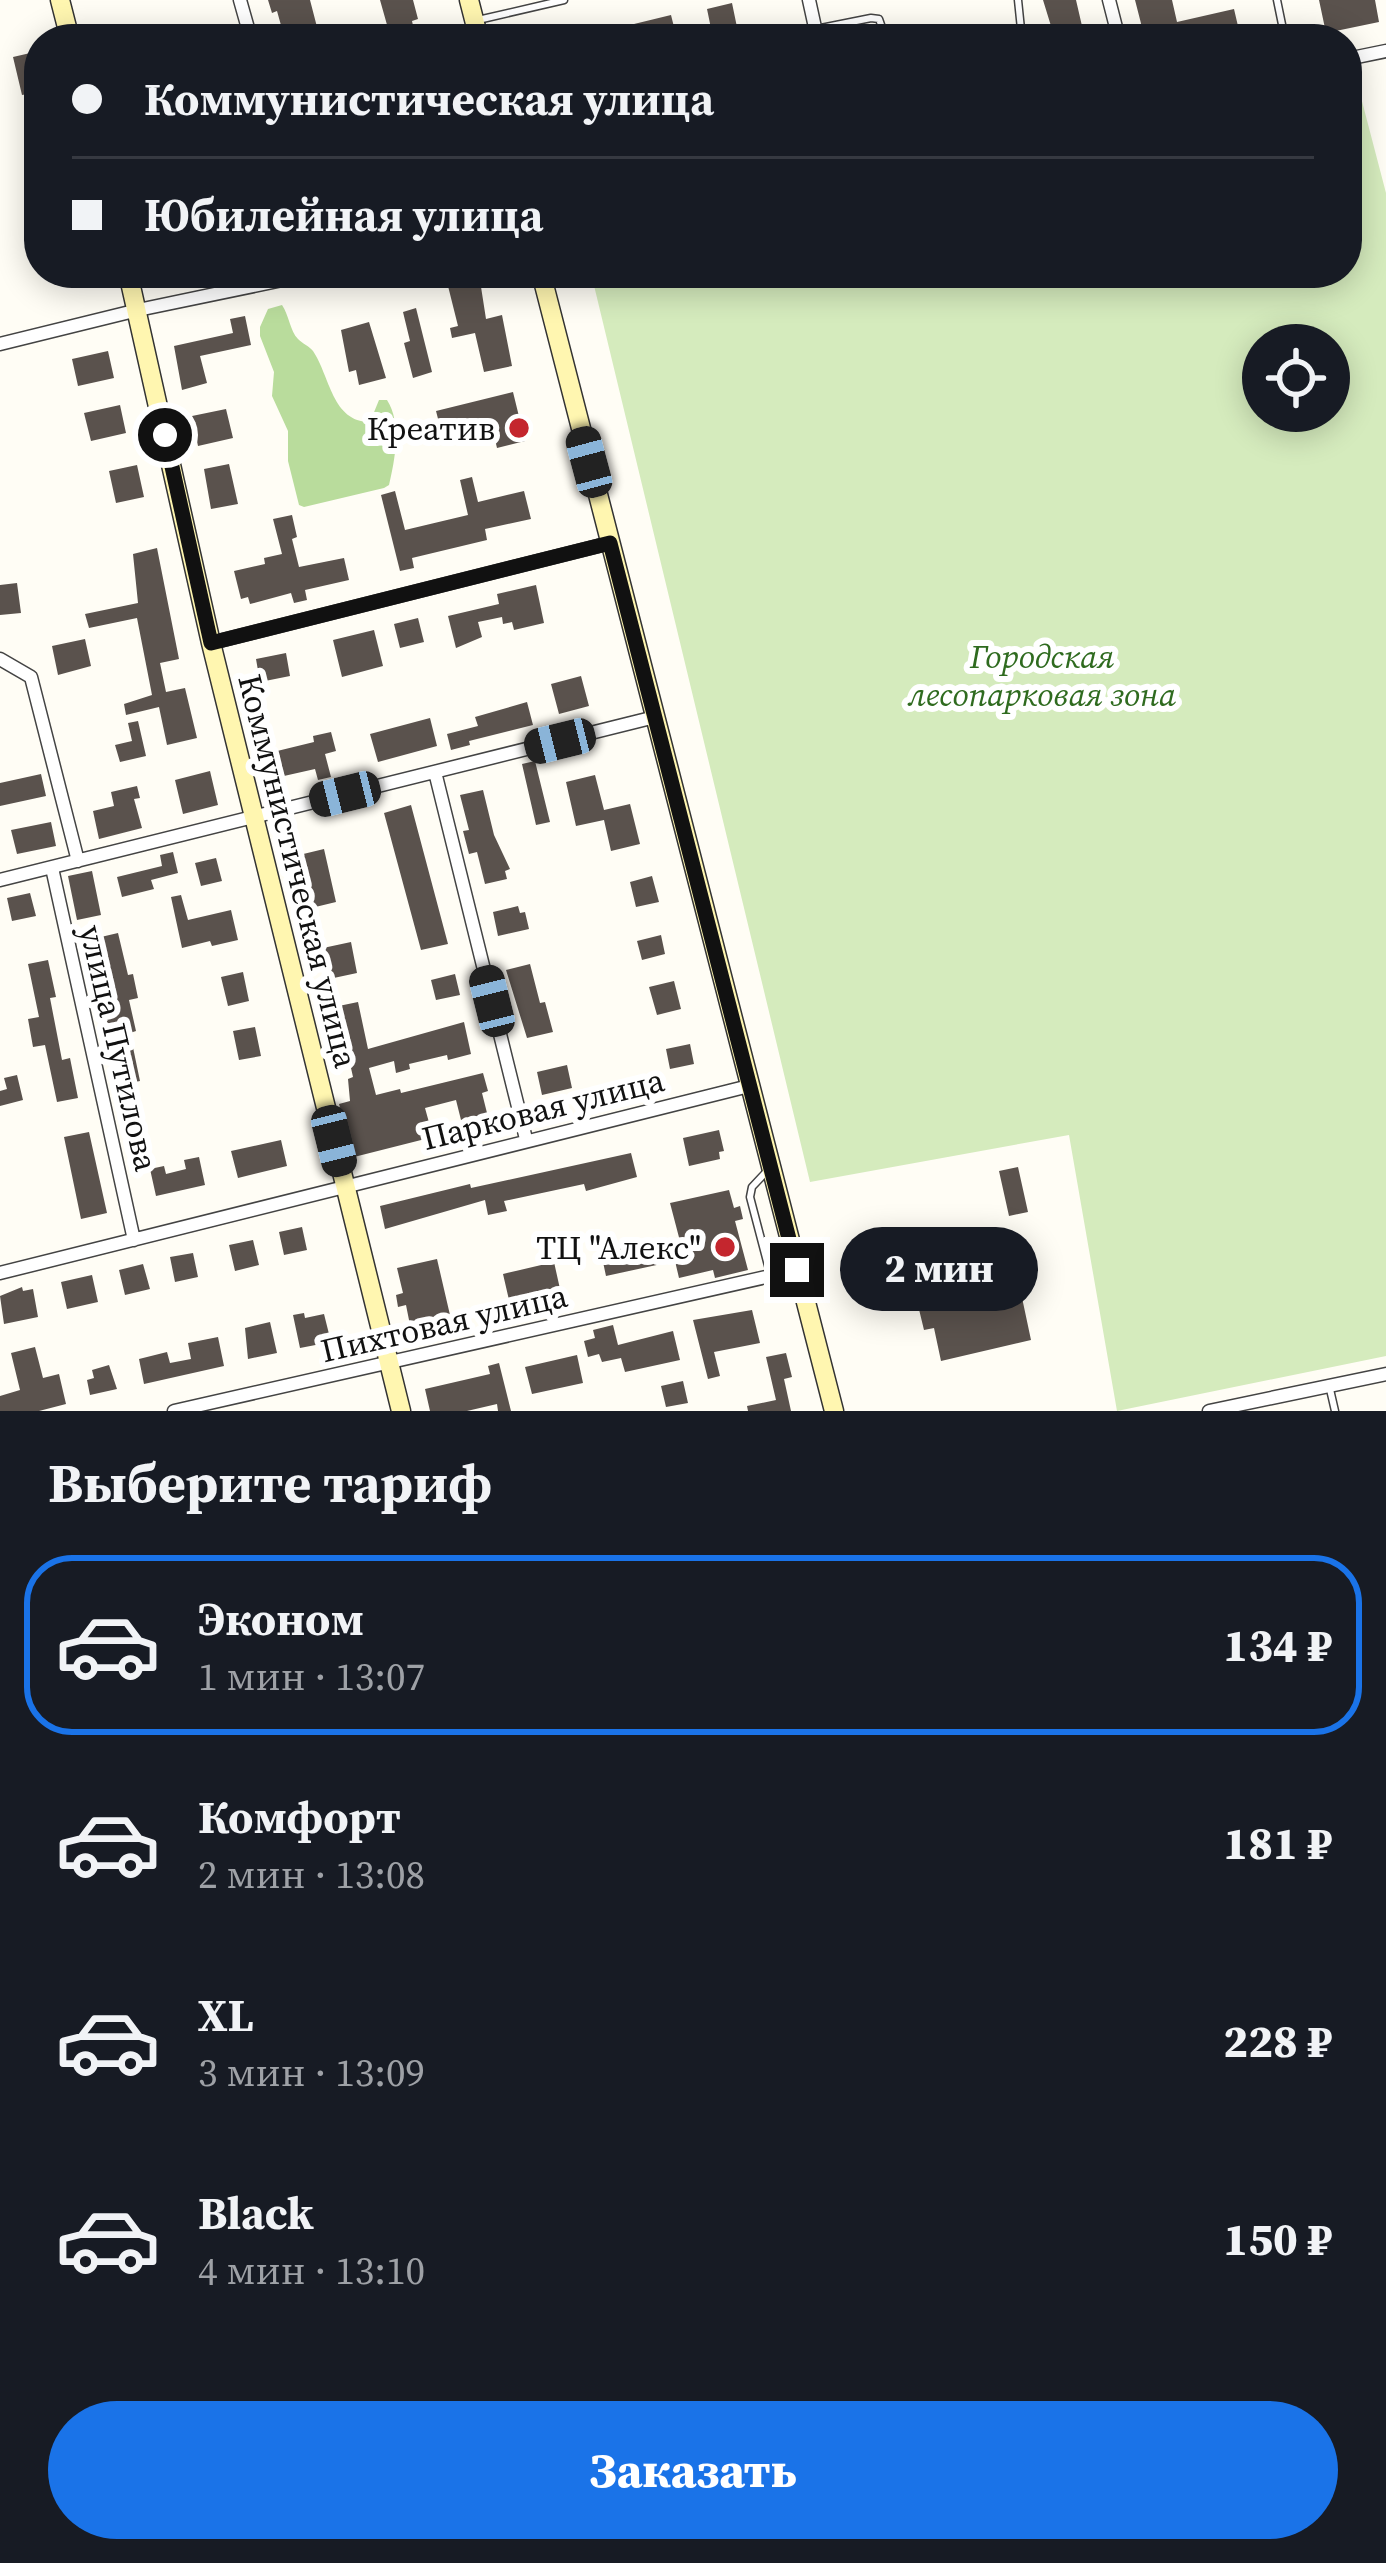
<!DOCTYPE html>
<html lang="ru">
<meta charset="utf-8">
<style>
:root{--surface:#171b24;--page:#242831;--text:#f1f3f6;--muted:#9ea1a6;--line:#363941;--accent:#1a73e8}
body{margin:0;font-family:"Source Serif 4",serif;background:var(--page);color:var(--text);height:100vh;display:flex;flex-direction:column;font-size:45px;white-space:nowrap}
*{box-sizing:border-box;margin:0}
p{font-size:39px;color:var(--muted)}
.icon{flex:none;width:66px;height:66px;fill:none;stroke:currentColor;stroke-width:2;stroke-linecap:round;stroke-linejoin:round}
.map{position:relative;height:1411px;overflow:hidden}
.panel{display:flex;flex-direction:column;background:var(--surface);flex:1}
.panel>*{flex:none}
.top-card{position:absolute;left:24px;top:24px;width:1338px;height:264px;border-radius:48px;box-shadow:0 6px 30px #0003;display:grid;align-content:center;height:264px;padding:0 48px;background:var(--surface)}
.buttons{position:absolute;left:1242px;top:324px;display:grid;gap:24px}
.buttons a{display:grid;place-items:center;width:108px;height:108px;border-radius:50%;background:var(--surface);box-shadow:0 6px 30px #0003;font-size:60px}
.end{position:absolute;width:54px;height:54px;margin:-27px;border:15px solid #111;background:#fff;box-shadow:0 0 0 6px #fff}
.from{border-radius:50%}
.bubble{position:absolute;height:84px;border-radius:42px;background:var(--surface);box-shadow:0 6px 30px #0003;font-size:39px;font-weight:800;line-height:84px;text-align:center}
.car{position:absolute;width:36px;height:72px;margin:-36px -18px;border-radius:15px;box-shadow:0 0 9px 3px #0007;background:linear-gradient(#222 24%,#8ab4d8 0 40%,#222 0 76%,#8ab4d8 0 86%,#222 0)}
.top-card b{display:flex;align-items:center;gap:42px;height:114px;font-size:45px}
.top-card b+b{border-top:3px solid var(--line)}
.top-card i{width:30px;height:30px;background:var(--text)}
ul{padding:0;list-style:none}
li{display:flex;align-items:center;gap:36px;height:180px;margin:0 24px 18px;padding:0 24px;border:6px solid transparent;border-radius:48px}
li div{flex:1}
li b{display:block;font-size:45px}
li em{font-style:normal;font-weight:800}
li.current{border-color:var(--accent)}
li>.icon{width:108px;height:108px;stroke-width:1.5}
h2{padding:0 48px;font-size:54px;line-height:144px}
.cta{display:flex;gap:24px;margin-top:auto;padding:24px 48px}
.cta a{flex:1;height:138px;border-radius:72px;background:var(--accent);color:#fff;font-size:48px;font-weight:800;line-height:138px;text-align:center}
.map>svg:first-child{display:block}
</style>
<div class="map">
<svg width="1386" height="1411" viewBox="0 0 1386 1411">
<rect width="100%" height="100%" fill="#fffdf5"/>
<path fill="#d5ebbd" fill-rule="evenodd" d="M 1358,86 L 1386,193 L 1386,1356 L 1117,1411 L 1069,1135 L 810,1182 L 591,273 L 1347,273 L 1347,89 ZM 1263,345 L 1329,345 L 1329,411 L 1263,411 Z"/>
<path fill="#b9dc9c" d="M 282,305 C 289,315 290,331 298,339 C 303,344 309,346 313,351 C 330,376 332,422 370,422 L 379,400 L 387,400 C 402,423 395,460 389,485 L 384,488 L 304,507 L 299,505 L 288,461 L 288,431 L 272,396 L 274,372 L 260,336 L 260,327 L 268,309 Z"/>
<path fill="#5a524d" d="M 268,0 L 310,0 L 317,27 L 284,36 L 277,11 L 272,13 Z
M 380,0 L 413,0 L 418,19 L 412,21 L 416,39 L 391,39 Z
M 1043,0 L 1076,0 L 1085,39 L 1055,39 Z
M 1135,0 L 1172,0 L 1177,22 L 1234,9 L 1241,39 L 1145,39 Z
M 1319,0 L 1375,0 L 1379,22 L 1326,33 Z
M 732,3 L 738,32 L 713,38 L 707,9 Z
M 671,15 L 677,39 L 637,39 L 634,24 Z
M 39,51 L 39,92 L 22,95 L 13,57 Z
M 479,274 L 486,319 L 502,315 L 512,366 L 484,372 L 475,333 L 452,338 L 450,328 L 458,326 L 447,282 Z
M 416,308 L 432,372 L 413,378 L 404,343 L 410,341 L 403,312 Z
M 245,316 L 251,345 L 200,356 L 207,383 L 182,390 L 174,346 L 233,333 L 230,319 Z
M 369,322 L 386,378 L 359,385 L 356,370 L 349,372 L 341,330 Z
M 108,351 L 114,378 L 78,386 L 72,359 Z
M 513,392 L 525,441 L 497,448 L 492,427 L 455,436 L 456,440 L 444,442 L 436,411 Z
M 120,405 L 126,433 L 91,441 L 84,413 Z
M 226,409 L 233,438 L 198,446 L 192,416 Z
M 229,464 L 238,504 L 211,509 L 204,469 Z
M 137,465 L 144,497 L 116,503 L 109,471 Z
M 472,477 L 478,502 L 524,491 L 531,519 L 485,529 L 487,540 L 412,558 L 414,568 L 400,571 L 381,495 L 395,491 L 405,530 L 468,515 L 460,480 Z
M 292,515 L 297,537 L 292,539 L 299,567 L 344,558 L 349,580 L 305,590 L 307,600 L 294,603 L 291,593 L 250,604 L 248,597 L 241,599 L 234,571 L 265,564 L 264,558 L 282,554 L 273,519 Z
M 157,548 L 179,659 L 160,663 L 166,692 L 185,688 L 197,738 L 167,745 L 159,707 L 126,715 L 124,704 L 152,695 L 137,618 L 89,628 L 85,614 L 138,603 L 133,554 Z
M 17,583 L 21,613 L 0,615 L 0,585 Z
M 536,585 L 544,623 L 514,630 L 512,622 L 503,624 L 502,617 L 478,622 L 482,637 L 456,648 L 448,616 L 499,604 L 497,594 Z
M 418,618 L 424,642 L 400,648 L 394,624 Z
M 374,630 L 383,666 L 342,677 L 333,640 Z
M 85,639 L 91,666 L 58,675 L 52,646 Z
M 286,653 L 290,676 L 260,682 L 256,659 Z
M 581,676 L 589,706 L 559,714 L 551,684 Z
M 527,702 L 533,725 L 469,741 L 470,745 L 451,750 L 447,734 L 478,726 L 475,717 Z
M 430,718 L 437,746 L 378,762 L 370,734 Z
M 138,721 L 146,756 L 120,762 L 115,745 L 132,741 L 128,723 Z
M 331,732 L 336,751 L 325,754 L 331,777 L 318,780 L 315,769 L 275,778 L 269,753 L 314,742 L 313,736 Z
M 535,761 L 550,822 L 536,825 L 522,764 Z
M 210,771 L 218,805 L 183,814 L 175,780 Z
M 41,774 L 46,796 L 0,806 L 0,783 Z
M 595,775 L 604,810 L 630,804 L 640,844 L 611,851 L 604,820 L 576,826 L 566,782 Z
M 137,786 L 140,798 L 134,799 L 142,828 L 99,839 L 93,811 L 114,806 L 111,792 Z
M 483,790 L 494,835 L 510,869 L 505,871 L 507,879 L 485,884 L 477,852 L 469,854 L 463,831 L 469,830 L 460,795 Z
M 411,805 L 448,944 L 421,950 L 384,813 Z
M 51,822 L 56,846 L 17,854 L 11,830 Z
M 324,849 L 336,902 L 307,909 L 295,856 Z
M 173,852 L 178,873 L 151,880 L 154,889 L 122,897 L 117,877 L 162,866 L 160,855 Z
M 216,858 L 222,881 L 201,886 L 195,863 Z
M 92,871 L 101,915 L 77,920 L 68,876 Z
M 652,876 L 659,902 L 636,907 L 630,882 Z
M 30,893 L 36,916 L 12,921 L 7,898 Z
M 181,895 L 188,920 L 231,910 L 238,940 L 212,946 L 210,941 L 182,948 L 171,897 Z
M 518,906 L 520,913 L 525,912 L 529,929 L 498,936 L 493,912 Z
M 118,933 L 128,975 L 133,974 L 138,998 L 129,1000 L 136,1031 L 130,1033 L 140,1081 L 116,1086 L 109,1049 L 113,1048 L 88,940 Z
M 661,935 L 665,954 L 642,960 L 637,941 Z
M 351,942 L 357,973 L 329,979 L 323,948 Z
M 48,960 L 56,997 L 50,998 L 62,1060 L 70,1058 L 78,1098 L 57,1102 L 45,1045 L 33,1047 L 28,1019 L 39,1017 L 28,964 Z
M 530,964 L 540,1003 L 545,1002 L 553,1032 L 527,1038 L 506,970 Z
M 243,972 L 249,1001 L 228,1006 L 221,977 Z
M 455,974 L 460,995 L 436,1000 L 431,980 Z
M 674,981 L 681,1009 L 657,1015 L 649,987 Z
M 358,1002 L 368,1049 L 464,1022 L 471,1054 L 448,1060 L 447,1055 L 409,1064 L 410,1069 L 396,1073 L 394,1061 L 369,1068 L 376,1095 L 400,1089 L 401,1093 L 483,1073 L 488,1091 L 482,1093 L 488,1117 L 462,1124 L 456,1100 L 425,1108 L 433,1137 L 354,1157 L 339,1104 L 350,1101 L 348,1079 L 353,1077 L 347,1050 L 330,1053 L 328,1040 L 335,1038 L 329,1008 Z
M 255,1027 L 261,1056 L 239,1060 L 233,1031 Z
M 690,1044 L 694,1064 L 670,1069 L 666,1049 Z
M 567,1065 L 572,1088 L 542,1095 L 537,1072 Z
M 17,1075 L 23,1100 L 0,1106 L 0,1091 L 7,1089 L 4,1078 Z
M 719,1130 L 724,1151 L 719,1152 L 720,1159 L 689,1166 L 683,1138 Z
M 89,1132 L 107,1213 L 81,1219 L 64,1137 Z
M 281,1140 L 287,1166 L 238,1178 L 231,1151 Z
M 631,1153 L 637,1177 L 586,1191 L 584,1184 L 504,1201 L 507,1211 L 488,1215 L 485,1200 L 385,1229 L 380,1206 L 470,1184 L 471,1188 Z
M 199,1157 L 205,1185 L 156,1196 L 150,1169 L 164,1166 L 166,1174 L 186,1169 L 184,1160 Z
M 1018,1167 L 1028,1212 L 1009,1216 L 999,1171 Z
M 729,1190 L 734,1208 L 740,1206 L 743,1219 L 735,1221 L 748,1270 L 715,1278 L 713,1270 L 679,1278 L 675,1261 L 606,1276 L 600,1248 L 652,1239 L 655,1252 L 681,1245 L 670,1203 Z
M 302,1227 L 307,1250 L 284,1255 L 279,1232 Z
M 253,1240 L 259,1265 L 235,1271 L 229,1245 Z
M 193,1253 L 198,1277 L 175,1282 L 170,1257 Z
M 437,1259 L 450,1315 L 410,1325 L 406,1305 L 398,1307 L 396,1295 L 403,1293 L 397,1268 Z
M 1014,1260 L 1031,1340 L 941,1361 L 934,1328 L 924,1330 L 916,1297 L 927,1295 L 923,1276 L 961,1268 L 965,1286 L 987,1281 L 984,1267 Z
M 554,1262 L 560,1289 L 509,1300 L 503,1274 Z
M 143,1264 L 150,1289 L 125,1295 L 119,1270 Z
M 92,1275 L 98,1302 L 67,1309 L 61,1282 Z
M 22,1287 L 23,1291 L 33,1289 L 38,1317 L 4,1324 L 0,1296 Z
M 752,1310 L 760,1343 L 714,1352 L 720,1376 L 708,1379 L 693,1320 Z
M 304,1313 L 305,1318 L 324,1314 L 331,1342 L 300,1348 L 293,1315 Z
M 270,1322 L 277,1353 L 248,1359 L 245,1328 Z
M 613,1325 L 618,1345 L 673,1331 L 680,1360 L 625,1372 L 621,1358 L 602,1362 L 599,1354 L 588,1357 L 584,1341 L 595,1338 L 593,1330 Z
M 218,1337 L 224,1366 L 144,1384 L 139,1359 L 167,1352 L 170,1363 L 191,1359 L 188,1343 Z
M 35,1347 L 43,1378 L 59,1374 L 66,1404 L 39,1411 L 0,1411 L 0,1396 L 20,1390 L 11,1353 Z
M 786,1353 L 792,1377 L 784,1379 L 791,1411 L 748,1411 L 747,1406 L 776,1400 L 766,1357 Z
M 577,1355 L 583,1383 L 532,1394 L 525,1367 Z
M 499,1363 L 511,1411 L 498,1411 L 497,1404 L 467,1411 L 430,1411 L 425,1389 L 490,1374 L 488,1366 Z
M 109,1365 L 117,1389 L 90,1395 L 87,1380 L 94,1378 L 92,1370 Z
M 683,1381 L 688,1403 L 666,1407 L 661,1386 Z"/>
<g fill="none" stroke-linecap="round" stroke-linejoin="round">
<g stroke="#444" stroke-width="9">
<path id="lane" d="M 1277,0 L 1285,39
M 478,20 L 564,0
M 815,39 L 821,28 L 871,18 L 879,19 L 886,39
M 991,39 L 1021,29 L 1018,0
M 768,1170 L 752,1187 L 750,1197 L 770,1273
M 1329,1385 L 1335,1411"/>
</g>
<g stroke="#444" stroke-width="15">
<path id="street" d="M 240,0 L 251,39
M 809,0 L 816,32
M 1109,0 L 1119,39
M 1347,59 L 1386,51
M 0,344 L 138,310 L 316,273
M 211,643 L 610,543
M 0,659 L 31,677 L 78,861
M 435,772 L 526,1139
M 52,868 L 134,1240
M 0,880 L 655,717
M 0,1273 L 749,1086
M 174,1411 L 797,1270
M 1209,1411 L 1386,1374"/>
</g>
<g stroke="#333" stroke-width="21">
<path id="secondary" d="M 60,0 L 70,39
M 469,0 L 479,39
M 128,273 L 211,643 L 401,1411
M 541,273 L 834,1411"/>
</g>
<use href="#lane" stroke="#fff" stroke-width="6"/>
<use href="#street" stroke="#fff" stroke-width="12"/>
<use href="#secondary" stroke="#fff6b0" stroke-width="18"/>
</g>
<g fill="none" stroke-linecap="round" stroke-linejoin="round">
<path stroke="#111" stroke-width="15" d="M 165,435 L 211,643 L 610,543 L 797,1270"/>
</g>
<g fill="#c4262e" stroke="#fff" stroke-width="4.5">
<circle cx="519" cy="428" r="12"/>
<circle cx="725" cy="1247" r="12"/>
</g>
<g text-anchor="middle" dominant-baseline="central" stroke-width="12" stroke-linejoin="round" paint-order="stroke">
<g font-size="33" fill="#111" stroke="#fff" text-anchor="end">
<text x="495" y="428">Креатив</text>
<text x="701" y="1247">ТЦ "Алекс"</text>
</g>
<g font-size="33" font-style="italic" fill="#2f6b1f" stroke="#fff">
<text x="1042" y="656">Городская<tspan x="1042" dy="38">лесопарковая зона</tspan></text>
</g>
<g font-size="33" fill="#111" stroke="#fff">
<text transform="translate(298 871) rotate(76)">Коммунистическая улица</text>
<text transform="translate(119 1048) rotate(77)">улица Путилова</text>
<text transform="translate(543 1109) rotate(-14)">Парковая улица</text>
<text transform="translate(444 1323) rotate(-13)">Пихтовая улица</text>
</g>
</g>
</svg>
<div class="buttons">
<a><svg class="icon" aria-label="locate" viewBox="0 0 24 24"><circle cx="12" cy="12" r="6"/><path d="M12 2v4M12 18v4M2 12h4M18 12h4"/></svg></a>
</div>
<i class="end from" style="left:165px;top:435px"></i>
<i class="end" style="left:797px;top:1270px"></i>
<div class="bubble" style="left:840px;top:1227px;width:198px">2 мин</div>
<i class="car" style="left:589px;top:462px;rotate:345deg"></i>
<i class="car" style="left:560px;top:741px;rotate:256deg"></i>
<i class="car" style="left:345px;top:794px;rotate:256deg"></i>
<i class="car" style="left:492px;top:1001px;rotate:346deg"></i>
<i class="car" style="left:334px;top:1141px;rotate:166deg"></i>
<div class="top-card">
<b><i class="from"></i>Коммунистическая улица</b>
<b><i></i>Юбилейная улица</b>
</div>
</div>
<section class="panel">
<h2>Выберите тариф</h2>
<ul>
<li class="current"><svg class="icon" aria-label="car" viewBox="0 0 24 24"><path d="M5 17H2v-5l4-1 3-4h7l3 4 3 1v5h-3M9 17h6M6 11h13"/><circle cx="7" cy="17" r="2"/><circle cx="17" cy="17" r="2"/></svg><div><b>Эконом</b><p>1 мин · 13:07</p></div><em>134 ₽</em></li>
<li><svg class="icon" aria-label="car" viewBox="0 0 24 24"><path d="M5 17H2v-5l4-1 3-4h7l3 4 3 1v5h-3M9 17h6M6 11h13"/><circle cx="7" cy="17" r="2"/><circle cx="17" cy="17" r="2"/></svg><div><b>Комфорт</b><p>2 мин · 13:08</p></div><em>181 ₽</em></li>
<li><svg class="icon" aria-label="car" viewBox="0 0 24 24"><path d="M5 17H2v-5l4-1 3-4h7l3 4 3 1v5h-3M9 17h6M6 11h13"/><circle cx="7" cy="17" r="2"/><circle cx="17" cy="17" r="2"/></svg><div><b>XL</b><p>3 мин · 13:09</p></div><em>228 ₽</em></li>
<li><svg class="icon" aria-label="car" viewBox="0 0 24 24"><path d="M5 17H2v-5l4-1 3-4h7l3 4 3 1v5h-3M9 17h6M6 11h13"/><circle cx="7" cy="17" r="2"/><circle cx="17" cy="17" r="2"/></svg><div><b>Black</b><p>4 мин · 13:10</p></div><em>150 ₽</em></li>
</ul>
<div class="cta"><a>Заказать</a></div>
</section>
